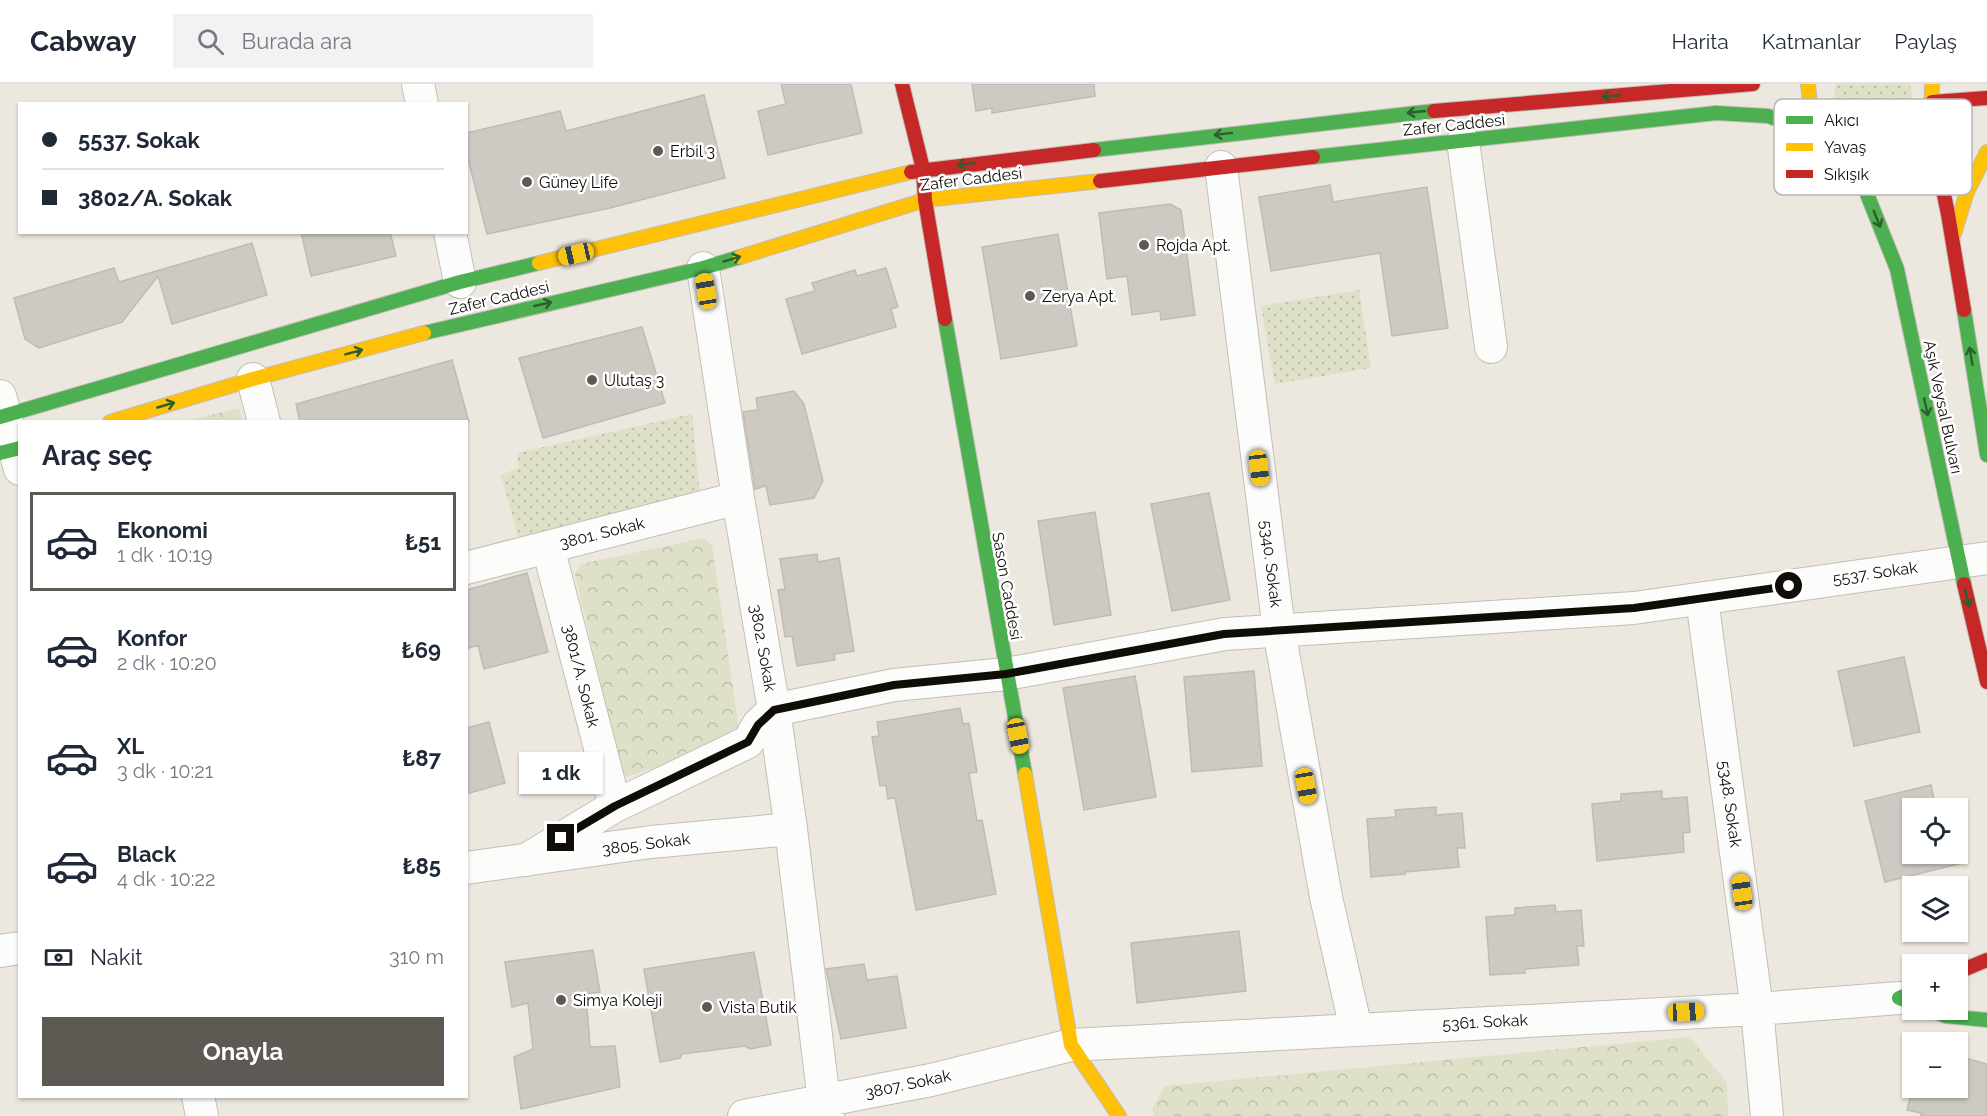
<!DOCTYPE html>
<html lang="tr">
<meta charset="utf-8">
<style>
:root{--surface:#fff;--page:#f2f2f3;--text:#1f2937;--muted:#747a83;--line:#e0e1e3;--accent:#5d5a53}
body{margin:0;font-family:Raleway,sans-serif;background:var(--page);color:var(--text);height:100vh;display:flex;flex-direction:column;font-size:22px;white-space:nowrap}
*{box-sizing:border-box;margin:0}
p{font-size:20px;color:var(--muted)}
.icon{flex:none;width:33px;height:33px;fill:none;stroke:currentColor;stroke-width:2;stroke-linecap:round;stroke-linejoin:round}
.map{position:relative;flex:1;overflow:hidden}
.sheet{position:absolute;left:18px;top:336px;width:450px;height:678px;display:flex;flex-direction:column;background:var(--surface);border-radius:0px;box-shadow:0 2px 4px #0004}
.sheet>*{flex:none}
.top-card{position:absolute;left:18px;top:18px;width:450px;height:132px;border-radius:0px;box-shadow:0 2px 4px #0004;display:grid;align-content:center;height:132px;padding:0 24px;background:var(--surface)}
.buttons{position:absolute;left:1902px;top:714px;display:grid;gap:12px}
.buttons a{display:grid;place-items:center;width:66px;height:66px;border-radius:0px;background:var(--surface);box-shadow:0 2px 4px #0004;font-size:30px}
.end{position:absolute;width:27px;height:27px;margin:-14px;border:8px solid #100d07;background:#fff;box-shadow:0 0 0 3px #fff}
.from{border-radius:50%}
.bubble{position:absolute;height:42px;border-radius:0px;background:var(--surface);box-shadow:0 2px 4px #0004;font-size:20px;font-weight:700;line-height:42px;text-align:center}
.car{position:absolute;width:18px;height:36px;margin:-18px -9px;border-radius:8px;box-shadow:0 0 4px 2px #0007;background:linear-gradient(#f5c518 24%,#345 0 40%,#f5c518 0 76%,#345 0 86%,#f5c518 0)}
.top-card b{display:flex;align-items:center;gap:21px;height:57px;font-size:22px}
.top-card b+b{border-top:2px solid var(--line)}
.top-card i{width:15px;height:15px;background:var(--text)}
ul{padding:0;list-style:none}
li{display:flex;align-items:center;gap:18px;height:99px;margin:0 12px 9px;padding:0 12px;border:3px solid transparent;border-radius:0px}
li div{flex:1}
li b{display:block;font-size:22px}
li em{font-style:normal;font-weight:700}
li.selected{border-color:var(--accent)}
li>.icon{width:54px;height:54px;stroke-width:1.5}
h2{padding:0 24px;font-size:27px;line-height:72px}
.pay{display:flex;align-items:center;gap:15px;height:66px;padding:0 24px;font-size:22px}
.pay p{margin-inline-start:auto}
.primary-button{display:flex;gap:12px;margin-top:auto;padding:12px 24px}
.primary-button a{flex:1;height:69px;border-radius:0px;background:var(--accent);color:#fff;font-size:24px;font-weight:700;line-height:69px;text-align:center}
header{display:flex;align-items:center;gap:36px;box-sizing:border-box;height:84px;padding:0 30px;background:var(--surface);border-bottom:2px solid var(--line)}
header strong{font-size:28px}
nav{display:flex;gap:33px;margin-inline-start:auto;font-size:21px}
.search{width:420px;height:54px;background:var(--page);display:flex;align-items:center;gap:15px;box-sizing:border-box;padding:0 21px;border-radius:0px;color:var(--muted);font-size:22px}
.map>svg:first-child{display:block}
</style>
<header>
<strong>Cabway</strong>
<div class="search"><svg class="icon" aria-label="search" viewBox="0 0 24 24"><circle cx="10" cy="10" r="6"/><path d="M15 15l6 6"/></svg>Burada ara</div>
<nav><a>Harita</a><a>Katmanlar</a><a>Paylaş</a></nav>
</header>
<div class="map">
<svg width="1987" height="1032" viewBox="0 0 1987 1032">
<defs>
<pattern id="grass-dots" width="8" height="8" patternUnits="userSpaceOnUse" patternTransform="scale(1.5)"><rect width="8" height="8" fill="#dfe0c8"/><path d="M2 2h.1M6 6h.1" fill="none" stroke="#bebfaa" stroke-width="1.8" stroke-linecap="round"/></pattern>
<pattern id="forest-crowns" width="20" height="18" patternUnits="userSpaceOnUse" patternTransform="scale(1.5)"><rect width="20" height="18" fill="#dfe0c8"/><path d="M2 6a3 3 0 1 1 6 0M12 15a3 3 0 1 1 6 0" fill="none" stroke="#bebfaa"/></pattern>
</defs>
<rect width="100%" height="100%" fill="#ede8df"/>
<path fill="url(#grass-dots)" d="M 1836,0 L 1910,0 C 1928,66 1818,66 1836,0 Z
M 1359,206 L 1371,284 L 1275,300 L 1261,222 Z
M 692,330 L 700,412 L 519,456 L 501,391 L 518,384 L 517,369 Z"/>
<path fill="url(#forest-crowns)" d="M 239,324 L 243,337 L 186,337 Z
M 704,454 L 712,461 L 740,652 L 734,657 L 627,693 L 622,689 L 575,490 L 581,480 Z
M 1690,953 L 1727,999 L 1728,1032 L 1155,1032 L 1152,1025 L 1165,1002 Z"/>
<path fill="#cec9c3" stroke="#c0bbb5" stroke-width="1.5" d="M 781,0 L 851,0 L 862,49 L 768,71 L 758,27 L 786,20 Z
M 972,0 L 1094,0 L 1095,12 L 992,29 L 992,24 L 976,27 Z
M 704,11 L 725,94 L 610,124 L 487,150 L 466,67 L 466,49 L 560,27 L 566,47 Z
M 1330,101 L 1333,118 L 1427,103 L 1448,244 L 1392,252 L 1380,169 L 1271,187 L 1259,113 Z
M 1170,120 L 1181,126 L 1195,231 L 1161,236 L 1160,227 L 1132,231 L 1127,192 L 1107,195 L 1099,129 Z
M 301,148 L 390,148 L 396,172 L 311,192 Z
M 1058,150 L 1077,262 L 1001,275 L 982,163 Z
M 252,159 L 267,211 L 172,240 L 158,192 L 122,238 L 39,264 L 25,255 L 14,214 L 114,184 L 119,198 Z
M 886,184 L 898,223 L 891,225 L 896,243 L 802,270 L 786,215 L 815,207 L 812,199 L 855,186 L 857,192 Z
M 642,243 L 665,319 L 543,354 L 519,274 Z
M 452,276 L 469,338 L 300,338 L 296,320 Z
M 794,307 L 804,320 L 823,397 L 814,414 L 770,421 L 766,402 L 755,405 L 743,328 L 758,326 L 756,314 Z
M 1209,409 L 1230,516 L 1172,527 L 1151,420 Z
M 1095,428 L 1111,531 L 1054,541 L 1038,437 Z
M 817,470 L 818,478 L 839,474 L 854,567 L 834,570 L 835,576 L 797,582 L 792,552 L 785,553 L 778,506 L 785,505 L 780,475 Z
M 527,489 L 548,568 L 484,585 L 478,561 L 466,565 L 466,506 Z
M 1904,573 L 1920,648 L 1854,662 L 1838,587 Z
M 1254,587 L 1262,682 L 1192,688 L 1184,593 Z
M 1135,592 L 1156,713 L 1084,726 L 1063,604 Z
M 960,624 L 963,640 L 969,639 L 977,688 L 969,689 L 977,737 L 982,736 L 996,810 L 916,826 L 895,714 L 888,715 L 886,701 L 880,702 L 872,653 L 879,652 L 877,638 Z
M 489,638 L 505,699 L 466,710 L 466,644 Z
M 1931,701 L 1936,724 L 1912,724 L 1912,770 L 1966,770 L 1967,778 L 1885,798 L 1865,717 Z
M 1662,707 L 1662,715 L 1687,713 L 1690,748 L 1683,749 L 1684,768 L 1597,777 L 1592,720 L 1621,717 L 1621,710 Z
M 1436,723 L 1436,731 L 1462,729 L 1465,764 L 1457,764 L 1459,783 L 1405,788 L 1405,790 L 1371,793 L 1367,735 L 1396,733 L 1395,726 Z
M 1555,821 L 1556,828 L 1581,826 L 1584,862 L 1577,862 L 1579,881 L 1525,885 L 1525,889 L 1490,891 L 1486,833 L 1515,831 L 1515,824 Z
M 1239,847 L 1246,907 L 1137,919 L 1131,859 Z
M 593,866 L 600,908 L 586,910 L 590,963 L 615,962 L 620,1003 L 521,1025 L 514,973 L 533,965 L 528,919 L 512,923 L 505,878 Z
M 754,868 L 771,961 L 750,965 L 745,962 L 682,970 L 680,974 L 660,978 L 644,885 Z
M 864,880 L 867,896 L 897,892 L 906,944 L 841,955 L 826,885 Z
M 1958,972 L 1987,980 L 1987,1032 L 1921,1032 L 1921,1029 L 1907,1026 L 1913,1004 L 1958,1004 Z"/>
<g fill="none" stroke-linecap="round" stroke-linejoin="round">
<g stroke="#c2beb7" stroke-width="34">
<path id="street" d="M 418,0 L 422,20
M 1463,57 L 1491,263
M 1221,83 L 1279,546 L 1326,813 L 1356,945
M 450,148 L 460,198
M 703,184 L 738,414 L 774,626 L 791,745 L 824,1017 L 828,1032
M 253,295 L 264,338
M 0,312 L 20,385
M 548,463 L 615,722
M 466,484 L 738,414
M 1702,515 L 1757,925 L 1767,1032
M 526,776 L 615,722 L 748,658 L 758,641 L 774,626 L 894,601 L 1006,590 L 1225,550 L 1634,524 L 1987,474
M 466,784 L 651,758 L 791,745
M 0,867 L 20,864
M 198,1012 L 202,1032
M 744,1032 L 931,996 L 1071,961 L 1757,925 L 1899,914"/>
</g>
<g stroke="#c2beb7" stroke-width="16">
<path id="fast" d="M 1840,65 L 1865,105 L 1897,185 L 1964,500
M 1094,66 L 1434,27
M 1313,73 L 1716,29 L 1768,32 L 1823,52
M 1964,226 L 1987,371
M 945,235 L 1025,690
M 424,249 L 703,184 L 740,173
M 0,333 L 460,198 L 539,179
M 0,369 L 20,364
M 1912,908 L 1899,914 L 1912,919
M 1930,926 L 1946,932 L 1987,936"/>
</g>
<g stroke="#c2beb7" stroke-width="16">
<path id="slow" d="M 1808,0 C 1810,18 1811,38 1824,52 C 1851,82 1899,75 1922,45 C 1931,33 1932,14 1932,0
M 1954,150 L 1967,108 L 1987,68
M 740,173 L 925,116 L 1100,97
M 539,179 L 911,88
M 110,338 L 253,295 L 424,249
M 1025,690 L 1071,961 L 1119,1032"/>
</g>
<g stroke="#c2beb7" stroke-width="16">
<path id="jam" d="M 902,0 L 923,85 L 925,116 L 945,235
M 1932,18 L 1987,14
M 1434,27 L 1753,0
M 1928,34 L 1948,130 L 1964,226
M 911,88 L 1094,66
M 1100,97 L 1313,73
M 1964,500 L 1987,598
M 1958,888 L 1987,876"/>
</g>
<use href="#street" stroke="#fcfcfa" stroke-width="32"/>
<use href="#fast" stroke="#4caf50" stroke-width="14"/>
<use href="#slow" stroke="#ffc107" stroke-width="14"/>
<use href="#jam" stroke="#c62828" stroke-width="14"/>
</g>
<defs><path id="oneway-shaft" d="M-6 0H5M1.5-3L5.5 0L1.5 3" fill="none" stroke-width="1.6" stroke-linecap="round" stroke-linejoin="round" transform="scale(1.5)"/></defs>
<g stroke="#2e5e2c">
<use href="#oneway-shaft" transform="translate(1611 12) rotate(175)"/>
<use href="#oneway-shaft" transform="translate(1416 28) rotate(174)"/>
<use href="#oneway-shaft" transform="translate(1223 50) rotate(173)"/>
<use href="#oneway-shaft" transform="translate(966 80) rotate(173)"/>
<use href="#oneway-shaft" transform="translate(1877 135) rotate(68)"/>
<use href="#oneway-shaft" transform="translate(732 175) rotate(-17)"/>
<use href="#oneway-shaft" transform="translate(543 220) rotate(-13)"/>
<use href="#oneway-shaft" transform="translate(354 268) rotate(-15)"/>
<use href="#oneway-shaft" transform="translate(1971 272) rotate(-99)"/>
<use href="#oneway-shaft" transform="translate(166 321) rotate(-16)"/>
<use href="#oneway-shaft" transform="translate(1926 323) rotate(78)"/>
<use href="#oneway-shaft" transform="translate(1967 514) rotate(77)"/>
</g>
<g fill="none" stroke-linecap="round" stroke-linejoin="round">
<path stroke="#100d07" stroke-width="8" d="M 561,754 L 615,722 L 748,658 L 758,641 L 774,626 L 894,601 L 1006,590 L 1224,550 L 1634,524 L 1789,502"/>
</g>
<g fill="#5d5a53" stroke="#fff" stroke-width="2">
<circle cx="658" cy="67" r="6"/>
<circle cx="527" cy="98" r="6"/>
<circle cx="1144" cy="161" r="6"/>
<circle cx="1030" cy="212" r="6"/>
<circle cx="592" cy="296" r="6"/>
<circle cx="561" cy="916" r="6"/>
<circle cx="707" cy="923" r="6"/>
</g>
<g text-anchor="middle" dominant-baseline="central" stroke-width="5" stroke-linejoin="round" paint-order="stroke">
<g font-size="16" fill="#100d07" stroke="#fff">
<text transform="translate(1454 41) rotate(-6)">Zafer Caddesi</text>
<text transform="translate(971 95) rotate(-7)">Zafer Caddesi</text>
<text transform="translate(499 214) rotate(-13)">Zafer Caddesi</text>
<text transform="translate(1943 323) rotate(78)">Aşık Veysal Bulvarı</text>
<text transform="translate(602 449) rotate(-14)">3801. Sokak</text>
<text transform="translate(1271 480) rotate(83)">5340. Sokak</text>
<text transform="translate(1875 489) rotate(-8)">5537. Sokak</text>
<text transform="translate(1007 502) rotate(80)">Sason Caddesi</text>
<text transform="translate(763 564) rotate(80)">3802. Sokak</text>
<text transform="translate(581 592) rotate(76)">3801/A. Sokak</text>
<text transform="translate(1730 720) rotate(82)">5348. Sokak</text>
<text transform="translate(646 760) rotate(-7)">3805. Sokak</text>
<text transform="translate(1485 938) rotate(-3)">5361. Sokak</text>
<text transform="translate(908 1000) rotate(-12)">3807. Sokak</text>
</g>
<g font-size="16" fill="#100d07" stroke="#fff" text-anchor="start">
<text x="670" y="67">Erbil 3</text>
<text x="539" y="98">Güney Life</text>
<text x="1156" y="161">Rojda Apt.</text>
<text x="1042" y="212">Zerya Apt.</text>
<text x="604" y="296">Ulutaş 3</text>
<text x="573" y="916">Simya Koleji</text>
<text x="719" y="923">Vista Butik</text>
</g>
</g>
<rect x="1774" y="15" width="198" height="96" rx="9" fill="#fff" stroke="#b7b6b5" stroke-width="1.5"/>
<rect x="1786" y="32" width="27" height="8" fill="#4caf50"/>
<rect x="1786" y="59" width="27" height="8" fill="#ffc107"/>
<rect x="1786" y="86" width="27" height="8" fill="#c62828"/>
<g font-size="16" fill="#100d07">
<text x="1824" y="42">Akıcı</text>
<text x="1824" y="69">Yavaş</text>
<text x="1824" y="96">Sıkışık</text>
</g>
</svg>
<div class="buttons">
<a><svg class="icon" aria-label="locate" viewBox="0 0 24 24"><circle cx="12" cy="12" r="6"/><path d="M12 2v4M12 18v4M2 12h4M18 12h4"/></svg></a>
<a><svg class="icon" aria-label="layers" viewBox="0 0 24 24"><path d="M12 4l9 5-9 5-9-5zM3 14l9 5 9-5"/></svg></a>
<a>+</a>
<a>−</a>
</div>
<i class="end from" style="left:1789px;top:502px"></i>
<i class="end" style="left:561px;top:754px"></i>
<div class="bubble" style="left:519px;top:668px;width:84px">1 dk</div>
<i class="car" style="left:576px;top:170px;rotate:257deg"></i>
<i class="car" style="left:706px;top:207px;rotate:351deg"></i>
<i class="car" style="left:1259px;top:384px;rotate:173deg"></i>
<i class="car" style="left:1018px;top:652px;rotate:169deg"></i>
<i class="car" style="left:1306px;top:702px;rotate:170deg"></i>
<i class="car" style="left:1742px;top:808px;rotate:352deg"></i>
<i class="car" style="left:1686px;top:928px;rotate:87deg"></i>
<div class="top-card">
<b><i class="from"></i>5537. Sokak</b>
<b><i></i>3802/A. Sokak</b>
</div>
<section class="sheet">
<h2>Araç seç</h2>
<ul>
<li class="selected"><svg class="icon" aria-label="car" viewBox="0 0 24 24"><path d="M5 17H2v-5l4-1 3-4h7l3 4 3 1v5h-3M9 17h6M6 11h13"/><circle cx="7" cy="17" r="2"/><circle cx="17" cy="17" r="2"/></svg><div><b>Ekonomi</b><p>1 dk · 10:19</p></div><em>₺51</em></li>
<li><svg class="icon" aria-label="car" viewBox="0 0 24 24"><path d="M5 17H2v-5l4-1 3-4h7l3 4 3 1v5h-3M9 17h6M6 11h13"/><circle cx="7" cy="17" r="2"/><circle cx="17" cy="17" r="2"/></svg><div><b>Konfor</b><p>2 dk · 10:20</p></div><em>₺69</em></li>
<li><svg class="icon" aria-label="car" viewBox="0 0 24 24"><path d="M5 17H2v-5l4-1 3-4h7l3 4 3 1v5h-3M9 17h6M6 11h13"/><circle cx="7" cy="17" r="2"/><circle cx="17" cy="17" r="2"/></svg><div><b>XL</b><p>3 dk · 10:21</p></div><em>₺87</em></li>
<li><svg class="icon" aria-label="car" viewBox="0 0 24 24"><path d="M5 17H2v-5l4-1 3-4h7l3 4 3 1v5h-3M9 17h6M6 11h13"/><circle cx="7" cy="17" r="2"/><circle cx="17" cy="17" r="2"/></svg><div><b>Black</b><p>4 dk · 10:22</p></div><em>₺85</em></li>
</ul>
<div class="pay"><svg class="icon" aria-label="cash" viewBox="0 0 24 24"><path d="M3 7h18v10H3z"/><circle cx="12" cy="12" r="2"/></svg>Nakit<p>310 m</p></div>
<div class="primary-button"><a>Onayla</a></div>
</section>
</div>
